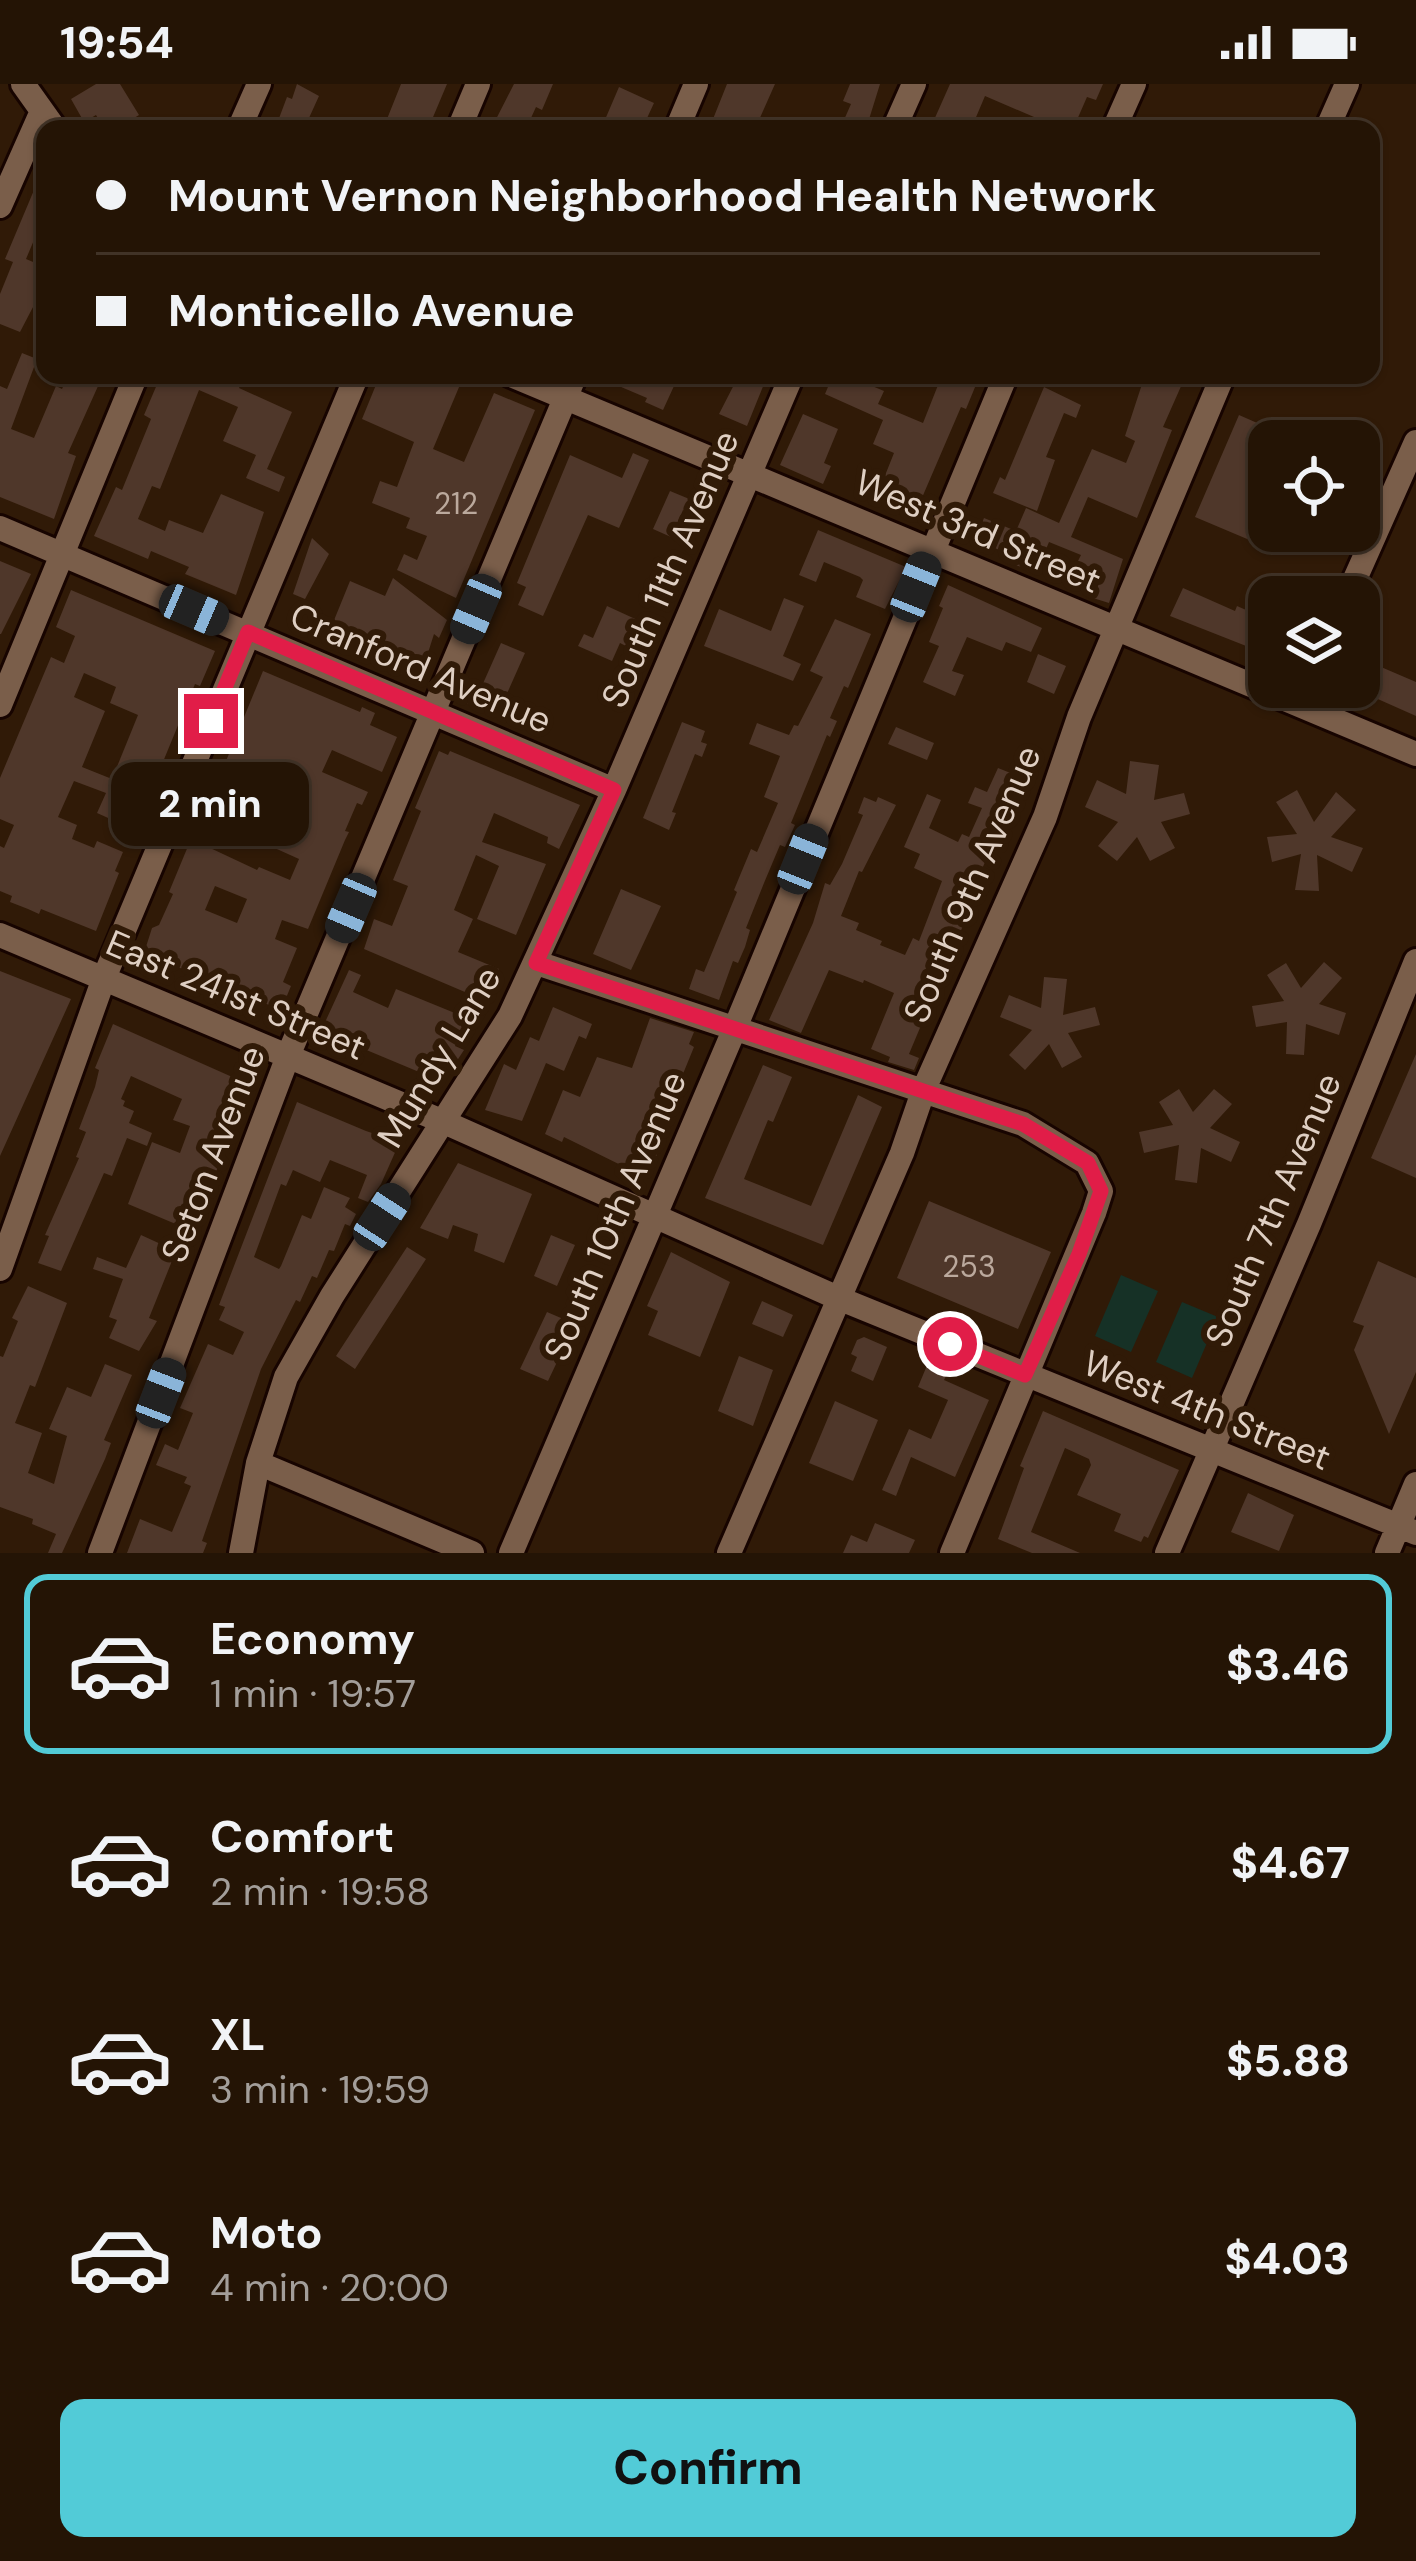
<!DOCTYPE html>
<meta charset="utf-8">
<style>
:root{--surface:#241405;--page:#2c1d0f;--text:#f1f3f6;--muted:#a39e9a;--line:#413327;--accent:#52cbd7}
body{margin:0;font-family:"DM Sans",sans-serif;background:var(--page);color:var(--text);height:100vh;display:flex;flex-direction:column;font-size:45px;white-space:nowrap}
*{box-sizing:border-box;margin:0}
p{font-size:39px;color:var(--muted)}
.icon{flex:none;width:66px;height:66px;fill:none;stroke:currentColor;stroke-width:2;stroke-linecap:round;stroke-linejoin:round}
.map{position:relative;height:1469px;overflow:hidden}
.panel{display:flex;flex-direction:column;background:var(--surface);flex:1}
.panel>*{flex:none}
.guide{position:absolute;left:36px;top:36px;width:1344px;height:264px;border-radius:24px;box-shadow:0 3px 9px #0004,0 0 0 3px var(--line);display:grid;align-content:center;height:264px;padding:0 60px;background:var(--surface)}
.controls{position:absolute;left:1248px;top:336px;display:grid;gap:24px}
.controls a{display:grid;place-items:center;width:132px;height:132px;border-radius:24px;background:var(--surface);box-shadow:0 3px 9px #0004,0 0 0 3px var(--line);font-size:60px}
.end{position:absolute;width:54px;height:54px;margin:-27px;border:15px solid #e11d48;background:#fff;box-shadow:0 0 0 6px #fff}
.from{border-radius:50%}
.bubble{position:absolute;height:84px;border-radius:24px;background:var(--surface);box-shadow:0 3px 9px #0004,0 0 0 3px var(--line);font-size:39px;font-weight:800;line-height:84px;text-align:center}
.car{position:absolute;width:36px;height:72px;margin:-36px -18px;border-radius:15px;box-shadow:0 0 9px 3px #0007;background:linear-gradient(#222 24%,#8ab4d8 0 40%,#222 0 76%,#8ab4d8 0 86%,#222 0)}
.guide b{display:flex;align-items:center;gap:42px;height:114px;font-size:45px}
.guide b+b{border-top:3px solid var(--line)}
.guide i{width:30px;height:30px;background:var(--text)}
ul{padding:21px 0 0;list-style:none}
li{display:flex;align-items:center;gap:36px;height:180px;margin:0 24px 18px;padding:0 36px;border:6px solid transparent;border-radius:24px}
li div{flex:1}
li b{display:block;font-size:45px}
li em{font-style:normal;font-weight:800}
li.on{border-color:var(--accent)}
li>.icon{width:108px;height:108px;stroke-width:1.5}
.cta{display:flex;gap:24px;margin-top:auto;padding:24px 60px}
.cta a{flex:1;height:138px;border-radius:24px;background:var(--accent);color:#111;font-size:48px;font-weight:800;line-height:138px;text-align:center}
.status{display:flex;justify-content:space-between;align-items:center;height:84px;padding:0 60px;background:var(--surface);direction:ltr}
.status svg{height:33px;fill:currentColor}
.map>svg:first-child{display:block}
</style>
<div class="status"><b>19:54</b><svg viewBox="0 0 49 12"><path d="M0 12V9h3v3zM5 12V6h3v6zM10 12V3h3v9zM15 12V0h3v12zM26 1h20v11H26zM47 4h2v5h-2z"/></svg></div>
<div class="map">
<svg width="1416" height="1469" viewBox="0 0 1416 1469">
<rect width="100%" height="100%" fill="#301a07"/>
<path fill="#163126" d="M 1121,1191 L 1158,1207 L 1131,1268 L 1095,1252 Z
M 1182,1218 L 1218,1233 L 1192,1294 L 1156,1278 Z"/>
<path fill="#4f372a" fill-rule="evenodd" d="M 96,0 L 120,0 L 139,31 L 116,45 L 104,45 L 96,31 L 84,38 L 71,15 Z
M 297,0 L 319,12 L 304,45 L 275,45 L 287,13 L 292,15 Z
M 401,0 L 447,0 L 428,45 L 383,45 Z
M 514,0 L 553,0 L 542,26 L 536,23 L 526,45 L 491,45 Z
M 727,0 L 775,0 L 755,45 L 709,45 Z
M 850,0 L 880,0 L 866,45 L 840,45 L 851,20 L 843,17 Z
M 950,0 L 1103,0 L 1096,16 L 1087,13 L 1073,45 L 1044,45 L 1031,39 L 1034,33 L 985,12 L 971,45 L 930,45 Z
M 619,3 L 654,19 L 642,45 L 601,45 Z
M 45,80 L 45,130 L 26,175 L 45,183 L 45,200 L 20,248 L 0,240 L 0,210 L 13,178 L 5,175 Z
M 22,269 L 37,275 L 11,345 L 34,354 L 56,302 L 62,305 L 68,291 L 103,291 L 68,369 L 76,372 L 54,435 L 0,413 L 0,302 L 7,305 Z
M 161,291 L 245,291 L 239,304 L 292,328 L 267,385 L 285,393 L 279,408 L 246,394 L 256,371 L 223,357 L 238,323 L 199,306 L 160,405 L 152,402 L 138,435 L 165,447 L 169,436 L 203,449 L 221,410 L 264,428 L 236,511 L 185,490 L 189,483 L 151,467 L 148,475 L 94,452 L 116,403 L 122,406 L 151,335 L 144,331 Z
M 380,291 L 451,291 L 462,296 L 433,365 L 464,378 L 494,309 L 535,326 L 456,514 L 397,486 L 404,470 L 417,476 L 427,452 L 406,444 L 410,434 L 372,419 L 380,397 L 397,403 L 414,358 L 362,335 Z
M 593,291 L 650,291 L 674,302 L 663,326 L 645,318 L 647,314 Z
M 739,291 L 766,295 L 747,342 L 719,330 Z
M 833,291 L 846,291 L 884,307 L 878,320 L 923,339 L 942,291 L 980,291 L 966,325 L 961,323 L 921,416 L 882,399 L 894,369 L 873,360 L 883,336 L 825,310 Z
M 1145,291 L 1186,291 L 1163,343 L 1172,346 L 1137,434 L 1088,413 L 1071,453 L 1123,475 L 1109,519 L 1093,514 L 1103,490 L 1077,479 L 1081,471 L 1049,458 L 1036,489 L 1004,476 L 1007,469 L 975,456 L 984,434 L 1016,447 L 1026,424 L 1059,439 L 1092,365 L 1126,379 L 1135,357 L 1125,352 Z
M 1044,303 L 1081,321 L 1076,334 L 1064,329 L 1046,373 L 1055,376 L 1037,427 L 993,409 L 1000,393 L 1005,396 Z
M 803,330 L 838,345 L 824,379 L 831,382 L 823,400 L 780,381 Z
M 1239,331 L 1298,357 L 1269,357 L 1269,447 L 1318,447 L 1313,461 L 1283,470 L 1195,433 Z
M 633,369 L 649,376 L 619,444 L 588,431 L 543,532 L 518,521 L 526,503 L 517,499 L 570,371 L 622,394 Z
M 670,407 L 699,419 L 694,431 L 683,426 L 671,453 L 653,445 Z
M 818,446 L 906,483 L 885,525 L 856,513 L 863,496 L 860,493 L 824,478 L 816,498 L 799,491 Z
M 312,454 L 329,470 L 305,515 L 293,510 Z
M 0,477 L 31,490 L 1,550 L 0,550 Z
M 393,494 L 447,536 L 439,554 L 434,550 L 419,597 L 379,580 L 381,573 L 328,551 L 350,497 L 385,512 Z
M 948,501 L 1042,544 L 1031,568 L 1006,558 L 1002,567 L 967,553 L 952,587 L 964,591 L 955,612 L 923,598 L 939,562 L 929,558 L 943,524 L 939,522 Z
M 1183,504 L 1235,527 L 1237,522 L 1269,536 L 1269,571 L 1170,532 Z
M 71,506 L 215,567 L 200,602 L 195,600 L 135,746 L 97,729 L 106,709 L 74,697 L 58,733 L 77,741 L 72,755 L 94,764 L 97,757 L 123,768 L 115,787 L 119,789 L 96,847 L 41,825 L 39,830 L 28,825 L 10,818 L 12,812 L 0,807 L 0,762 L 4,764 L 14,741 L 0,735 L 0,694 L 51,573 L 64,579 L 75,552 L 56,543 ZM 84,589 L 116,603 L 110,619 L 138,631 L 112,695 L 82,683 L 105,627 L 74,613 Z
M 784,514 L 804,522 L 783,572 L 801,580 L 793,597 L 704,562 L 719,525 L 771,547 Z
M 607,522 L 644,539 L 632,565 L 620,559 L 612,577 L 578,562 L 584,550 L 593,554 Z
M 835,535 L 871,550 L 848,604 L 844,602 L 830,634 L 837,637 L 830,653 L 827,651 L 791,739 L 795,741 L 785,763 L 780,761 L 764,799 L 746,844 L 750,846 L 745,863 L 738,879 L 733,877 L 719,916 L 689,905 L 696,885 L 704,888 L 737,808 L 734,806 L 741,789 L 751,765 L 757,768 L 778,719 L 764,713 L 780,672 L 749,660 L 757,639 L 789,651 L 794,641 L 798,642 L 823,593 L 810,587 Z
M 501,559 L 525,569 L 505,614 L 513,617 L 505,634 L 467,619 L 475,601 L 481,604 Z
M 1038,570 L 1066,582 L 1054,610 L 1027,598 Z
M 1374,580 L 1416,598 L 1416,632 L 1362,608 Z
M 263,587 L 360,628 L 362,623 L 375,629 L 370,641 L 397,653 L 382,688 L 332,666 L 322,688 L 368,708 L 362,721 L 357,719 L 345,747 L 349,748 L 345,756 L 308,845 L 282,836 L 275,855 L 297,864 L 283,898 L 291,902 L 281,926 L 144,869 L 152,844 L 159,841 L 173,810 L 169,808 L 191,755 L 257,786 L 259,783 L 290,796 L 299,775 L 268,761 L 273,749 L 244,737 L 239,749 L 203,733 ZM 215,802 L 247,815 L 237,839 L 205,826 Z
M 682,638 L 705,647 L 701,658 L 707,660 L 702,673 L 695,670 L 672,728 L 676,729 L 669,746 L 643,734 Z
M 896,643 L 934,659 L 927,676 L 888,660 Z
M 439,667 L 448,671 L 450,667 L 580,721 L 559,765 L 547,759 L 548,753 L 494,729 L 482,758 L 546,780 L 516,851 L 477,835 L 499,782 L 476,771 L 454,826 L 473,835 L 458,868 L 499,885 L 486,917 L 364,865 L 374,835 L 392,842 L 408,802 L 393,796 L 421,727 L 415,724 Z
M 1130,677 L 1159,681 L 1154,716 L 1184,709 L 1190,730 L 1161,738 L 1175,764 L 1150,777 L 1137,753 L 1117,777 L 1098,762 L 1118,738 L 1085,723 L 1097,696 L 1126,710 Z
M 998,684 L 1023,694 L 1013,719 L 1016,721 L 1010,736 L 1004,734 L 982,785 L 986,787 L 909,970 L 919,974 L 914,986 L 888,978 L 890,973 L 871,965 L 894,909 L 864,896 L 863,899 L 829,886 L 801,949 L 769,936 L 813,839 L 825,799 L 830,801 L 842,780 L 863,731 L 858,729 L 864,713 L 876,718 L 878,713 L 896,721 L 862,788 L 859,787 L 841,832 L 859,839 L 856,846 L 882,857 L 880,861 L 905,871 L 913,854 L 919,857 L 942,797 L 914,784 L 920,770 L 904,763 L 927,710 L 941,716 L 929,744 L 958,758 L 962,750 L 969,753 L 982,724 L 968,719 L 975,703 L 987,708 Z
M 1297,706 L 1314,738 L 1336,708 L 1356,726 L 1331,753 L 1363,764 L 1352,788 L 1317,771 L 1319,807 L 1295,806 L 1301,770 L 1272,778 L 1267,753 L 1297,750 L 1276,718 Z
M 621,805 L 661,822 L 631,886 L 593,870 Z
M 1324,878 L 1342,894 L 1319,920 L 1346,929 L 1339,951 L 1306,940 L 1304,971 L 1286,970 L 1287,938 L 1256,943 L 1252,922 L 1284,917 L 1267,891 L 1286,879 L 1301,904 Z
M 349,886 L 361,891 L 353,908 L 388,924 L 396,905 L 467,934 L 455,962 L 464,966 L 443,998 L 321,947 Z
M 0,887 L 71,915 L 0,1072 Z
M 1044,893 L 1067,895 L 1063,931 L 1095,923 L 1100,941 L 1068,949 L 1082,973 L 1062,984 L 1049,960 L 1025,986 L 1009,971 L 1032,946 L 1000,933 L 1009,911 L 1041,924 Z
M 553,923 L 592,940 L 586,955 L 579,952 L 564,987 L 546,979 L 522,1037 L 485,1026 L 504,980 L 516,986 L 530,953 L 539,957 Z
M 650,934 L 694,948 L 689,960 L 694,963 L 660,1046 L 666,1049 L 647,1094 L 564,1053 L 562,1058 L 545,1050 L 563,1006 L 580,1013 L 597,973 L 632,984 Z
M 113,940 L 248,1000 L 211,1075 L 219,1081 L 190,1146 L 128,1120 L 152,1058 L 180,1069 L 190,1042 L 173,1036 L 182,1015 L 131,992 L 121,1015 L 125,1017 L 123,1022 L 134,1027 L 129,1039 L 152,1049 L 147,1062 L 127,1054 L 112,1092 L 104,1089 L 61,1187 L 38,1179 L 49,1152 L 45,1151 L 79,1074 L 76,1073 L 86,1048 L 79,1045 L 95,1003 L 99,986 L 95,984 Z
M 1416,970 L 1416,1094 L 1371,1074 Z
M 763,981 L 792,993 L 773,1038 L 768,1036 L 744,1095 L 811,1122 L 858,1011 L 882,1023 L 823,1161 L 705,1114 Z
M 1179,1005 L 1193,1028 L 1214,1005 L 1232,1020 L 1210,1044 L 1240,1058 L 1231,1078 L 1201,1064 L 1197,1099 L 1175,1096 L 1179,1061 L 1144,1069 L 1139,1048 L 1173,1041 L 1159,1018 Z
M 297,1018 L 366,1047 L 384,1053 L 386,1048 L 401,1055 L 381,1100 L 368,1118 L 358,1114 L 367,1091 L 330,1076 L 320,1098 L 293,1086 L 286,1102 L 281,1100 L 254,1173 L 279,1185 L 281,1182 L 302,1131 L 311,1135 L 324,1103 L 350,1114 L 345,1123 L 356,1130 L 350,1142 L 345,1140 L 334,1167 L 329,1166 L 317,1194 L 312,1192 L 300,1218 L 296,1216 L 261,1285 L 202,1457 L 207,1459 L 203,1469 L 127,1469 L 140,1435 L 172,1448 L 191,1402 L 184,1399 L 187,1393 L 156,1381 L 165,1360 L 178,1366 L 193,1329 L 180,1324 L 208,1260 L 233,1271 L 244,1248 L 219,1236 L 225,1223 L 219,1221 Z
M 458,1079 L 532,1110 L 504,1179 L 474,1167 L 478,1150 L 453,1141 L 448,1155 L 420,1144 Z
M 929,1117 L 1051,1168 L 1018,1245 L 897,1194 Z
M 141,1151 L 176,1167 L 149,1234 L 157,1237 L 139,1267 L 109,1254 L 117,1236 L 109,1233 L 123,1195 L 93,1185 L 97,1173 L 126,1184 Z
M 551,1151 L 575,1161 L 557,1202 L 534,1192 Z
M 407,1163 L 426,1175 L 355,1285 L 336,1272 Z
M 671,1168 L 730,1198 L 700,1273 L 648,1251 L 658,1227 L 647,1222 Z
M 1378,1177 L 1416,1194 L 1416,1288 L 1389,1350 L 1354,1266 L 1364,1242 L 1353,1238 Z
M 28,1202 L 67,1219 L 35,1303 L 30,1301 L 15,1339 L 42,1349 L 28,1389 L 54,1400 L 67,1352 L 49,1345 L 67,1303 L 91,1313 L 105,1280 L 132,1291 L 104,1356 L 111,1359 L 105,1375 L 62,1469 L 48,1469 L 56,1450 L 32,1440 L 33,1435 L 0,1423 L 0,1272 L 3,1273 L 18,1237 L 12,1234 Z
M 762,1217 L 793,1231 L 783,1253 L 752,1240 Z
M 547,1228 L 575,1240 L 548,1297 L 520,1285 Z
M 864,1253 L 887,1263 L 873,1297 L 851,1287 L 857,1273 L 851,1270 L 857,1256 Z
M 739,1272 L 773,1286 L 753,1342 L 718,1327 Z
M 928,1279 L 948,1288 L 944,1296 L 989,1316 L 955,1393 L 911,1373 L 896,1412 L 882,1406 L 909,1345 L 931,1355 L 948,1316 L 918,1303 Z
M 835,1317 L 878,1336 L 853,1397 L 809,1379 Z
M 1043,1327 L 1179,1386 L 1148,1454 L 1144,1452 L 1141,1458 L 1114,1447 L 1121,1430 L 1077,1411 L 1091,1381 L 1089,1375 L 1065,1364 L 1031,1448 L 1080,1469 L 1032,1469 L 998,1455 L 1024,1384 L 1020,1382 Z
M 1248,1409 L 1294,1431 L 1279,1467 L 1231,1448 Z
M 875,1439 L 915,1456 L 909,1469 L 843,1469 L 851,1451 L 867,1458 Z"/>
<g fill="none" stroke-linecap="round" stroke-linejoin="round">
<g stroke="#170400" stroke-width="30">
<path id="minor" d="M 23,0 L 55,45
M 239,45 L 259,0
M 459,45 L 478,0
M 677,45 L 696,0
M 894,45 L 914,0
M 1114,45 L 1134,0
M 1327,45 L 1347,0
M 0,122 L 42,27
M 511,291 L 1416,670
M 0,444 L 614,706
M 1347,513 L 1416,358
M 0,621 L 136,291
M 0,851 L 444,1038 L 838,1214 L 1416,1449
M 537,879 L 1023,1040 L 1087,1079 L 1101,1107 L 1094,1129 L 952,1469
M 0,1185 L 104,894 L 357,291
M 258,1379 L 472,1469
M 100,1469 L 288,972 L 575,291
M 241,1469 L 258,1379 L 286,1293 L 332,1212 L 510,932 L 614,706 L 792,291
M 511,1469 L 735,944 L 1006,291
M 729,1469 L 902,1069 L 924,1005 L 1045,733 L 1079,633 L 1223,291
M 1167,1469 L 1309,1140 L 1416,877
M 1387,1469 L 1416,1400"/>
</g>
<use href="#minor" stroke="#7a5e4a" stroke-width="24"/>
</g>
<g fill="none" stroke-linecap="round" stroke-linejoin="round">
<path stroke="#e11d48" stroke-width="15" d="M 211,637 L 248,548 L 614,706 L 536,879 L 1023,1040 L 1088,1079 L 1101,1107 L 1079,1170 L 1025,1291 L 950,1260"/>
</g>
<g text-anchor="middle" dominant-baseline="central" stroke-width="12" stroke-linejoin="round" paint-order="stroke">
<g font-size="30" fill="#bba99d">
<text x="456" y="419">212</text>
<text x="969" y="1182">253</text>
</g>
<g font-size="36" fill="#dfcfc3" stroke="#301a07">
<text transform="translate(978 447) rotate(23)">West 3rd Street</text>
<text transform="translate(670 485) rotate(-67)">South 11th Avenue</text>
<text transform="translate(421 584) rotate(23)">Cranford Avenue</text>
<text transform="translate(972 800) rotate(-67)">South 9th Avenue</text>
<text transform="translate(236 911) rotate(23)">East 241st Street</text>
<text transform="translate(439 973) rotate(-59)">Mundy Lane</text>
<text transform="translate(213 1070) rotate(-69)">Seton Avenue</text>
<text transform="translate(1273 1126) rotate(-67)">South 7th Avenue</text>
<text transform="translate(615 1132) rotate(-67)">South 10th Avenue</text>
<text transform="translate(1207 1326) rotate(22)">West 4th Street</text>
</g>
</g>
</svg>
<div class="controls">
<a><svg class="icon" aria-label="locate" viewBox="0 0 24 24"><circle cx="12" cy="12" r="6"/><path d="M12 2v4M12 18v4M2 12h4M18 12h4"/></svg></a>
<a><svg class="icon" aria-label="layers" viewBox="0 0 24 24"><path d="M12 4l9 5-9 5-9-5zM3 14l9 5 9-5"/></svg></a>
</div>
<i class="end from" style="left:950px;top:1260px"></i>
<i class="end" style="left:211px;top:637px"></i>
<div class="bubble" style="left:111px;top:678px;width:198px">2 min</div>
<i class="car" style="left:916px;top:503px;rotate:22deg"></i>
<i class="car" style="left:476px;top:525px;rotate:203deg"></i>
<i class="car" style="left:194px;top:526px;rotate:113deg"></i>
<i class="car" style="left:803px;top:775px;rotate:22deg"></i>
<i class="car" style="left:351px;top:824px;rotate:203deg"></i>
<i class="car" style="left:382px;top:1133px;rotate:33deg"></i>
<i class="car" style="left:161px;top:1309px;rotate:21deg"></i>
<div class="guide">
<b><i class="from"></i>Mount Vernon Neighborhood Health Network</b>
<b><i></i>Monticello Avenue</b>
</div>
</div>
<section class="panel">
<ul>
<li class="on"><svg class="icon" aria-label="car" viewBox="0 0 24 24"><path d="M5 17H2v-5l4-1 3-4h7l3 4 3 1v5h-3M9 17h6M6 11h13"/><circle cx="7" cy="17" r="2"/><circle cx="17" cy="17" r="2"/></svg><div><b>Economy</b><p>1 min · 19:57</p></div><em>$3.46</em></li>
<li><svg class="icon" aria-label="car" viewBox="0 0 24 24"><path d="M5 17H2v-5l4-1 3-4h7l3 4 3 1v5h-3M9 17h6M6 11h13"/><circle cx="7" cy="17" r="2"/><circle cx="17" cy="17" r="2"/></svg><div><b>Comfort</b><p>2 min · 19:58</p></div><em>$4.67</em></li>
<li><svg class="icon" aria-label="car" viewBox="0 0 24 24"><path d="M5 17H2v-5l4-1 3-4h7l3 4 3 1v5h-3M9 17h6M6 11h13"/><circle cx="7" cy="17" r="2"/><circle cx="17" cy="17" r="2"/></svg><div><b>XL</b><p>3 min · 19:59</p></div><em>$5.88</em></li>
<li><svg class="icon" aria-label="car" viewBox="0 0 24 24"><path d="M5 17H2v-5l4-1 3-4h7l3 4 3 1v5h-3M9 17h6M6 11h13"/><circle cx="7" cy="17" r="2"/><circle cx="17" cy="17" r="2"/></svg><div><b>Moto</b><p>4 min · 20:00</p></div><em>$4.03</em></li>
</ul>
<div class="cta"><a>Confirm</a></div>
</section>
